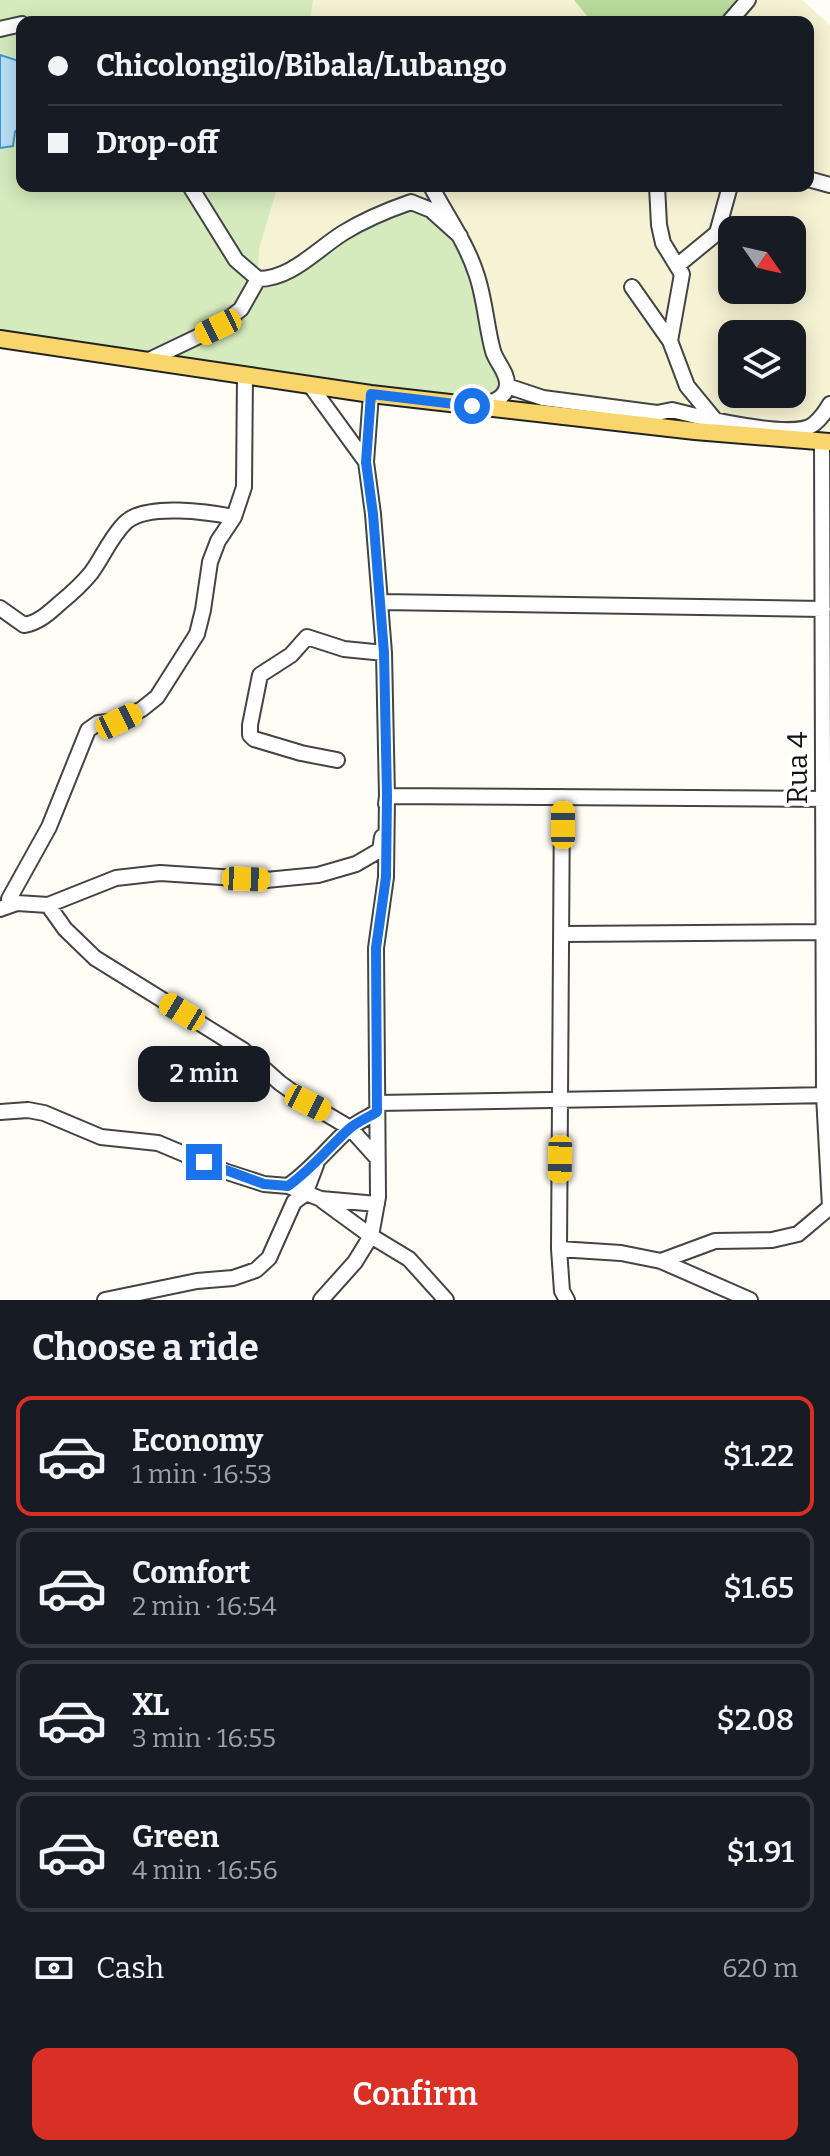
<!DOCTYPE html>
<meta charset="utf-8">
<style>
:root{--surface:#171b24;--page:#242831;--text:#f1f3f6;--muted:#9ea1a6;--line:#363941;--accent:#d93025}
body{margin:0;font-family:Bitter,serif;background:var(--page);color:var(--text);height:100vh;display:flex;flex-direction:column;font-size:30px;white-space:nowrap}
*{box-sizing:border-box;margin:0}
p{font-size:26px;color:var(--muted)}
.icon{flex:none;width:44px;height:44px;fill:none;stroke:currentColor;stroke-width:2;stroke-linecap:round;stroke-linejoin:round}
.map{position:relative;height:1300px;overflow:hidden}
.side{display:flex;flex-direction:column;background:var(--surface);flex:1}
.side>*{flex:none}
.hud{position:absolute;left:16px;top:16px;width:798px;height:176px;border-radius:16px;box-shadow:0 4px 20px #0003;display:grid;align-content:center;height:176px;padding:0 32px;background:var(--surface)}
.needle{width:52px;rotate:124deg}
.controls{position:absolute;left:718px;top:216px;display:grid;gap:16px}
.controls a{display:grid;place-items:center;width:88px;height:88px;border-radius:16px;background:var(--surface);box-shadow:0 4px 20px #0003;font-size:40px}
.end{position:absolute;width:36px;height:36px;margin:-18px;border:10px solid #1a73e8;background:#fff;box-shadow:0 0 0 4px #fff}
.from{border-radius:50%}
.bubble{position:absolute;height:56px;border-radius:16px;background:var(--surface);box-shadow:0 4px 20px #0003;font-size:26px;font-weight:600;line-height:56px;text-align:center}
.car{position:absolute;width:24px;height:48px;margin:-24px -12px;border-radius:10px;box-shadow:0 0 6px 2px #0007;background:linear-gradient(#f5c518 24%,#345 0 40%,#f5c518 0 76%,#345 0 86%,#f5c518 0)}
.hud b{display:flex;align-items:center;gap:28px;height:76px;font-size:30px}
.hud b+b{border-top:2px solid var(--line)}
.hud i{width:20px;height:20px;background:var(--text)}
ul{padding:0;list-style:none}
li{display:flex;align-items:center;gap:24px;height:120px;margin:0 16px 12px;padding:0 16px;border:4px solid var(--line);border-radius:16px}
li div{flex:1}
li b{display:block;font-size:30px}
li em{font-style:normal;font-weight:600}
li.active{border-color:var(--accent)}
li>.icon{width:72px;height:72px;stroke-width:1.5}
h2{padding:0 32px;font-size:36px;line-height:96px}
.pay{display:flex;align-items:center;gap:20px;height:88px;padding:0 32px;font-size:30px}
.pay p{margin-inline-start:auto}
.button{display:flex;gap:16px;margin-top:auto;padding:16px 32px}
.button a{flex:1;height:92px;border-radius:16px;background:var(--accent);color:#fff;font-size:32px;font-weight:600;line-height:92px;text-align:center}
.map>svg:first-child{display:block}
</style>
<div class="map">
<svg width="830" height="1300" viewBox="0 0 830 1300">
<rect width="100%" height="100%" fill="#fffdf5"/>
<path fill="#f6f3d4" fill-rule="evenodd" d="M 313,0 L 574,0 L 592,22 L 310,22 Z
M 748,0 L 802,0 L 830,25 L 830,430 L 493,402 L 320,249 L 258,279 L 259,249 L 278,186 L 808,186 L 808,22 L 729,22 ZM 732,230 L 792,230 L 792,290 L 732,290 ZM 732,334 L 792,334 L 792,394 L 732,394 Z"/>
<path fill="#d5ebbd" d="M 0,0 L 313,0 L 310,22 L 22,22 L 22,186 L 278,186 L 259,249 L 258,278 L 411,202 L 460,236 L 507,386 L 493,402 L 0,339 Z"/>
<path fill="#b9dc9c" d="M 574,0 L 748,0 L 729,22 L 592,22 Z"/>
<path fill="#b9e0f7" stroke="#3f96cf" stroke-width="2" d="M 0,55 L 22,62 L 22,124 L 15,132 L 13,146 L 0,148 Z"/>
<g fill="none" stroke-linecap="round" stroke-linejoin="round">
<g stroke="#444" stroke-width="18">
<path id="minor" d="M 729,22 L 748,0
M 0,29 L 22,24
M 808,179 L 830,185
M 190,186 L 236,260 L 258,279
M 431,186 C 446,215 466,242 476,273 C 485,298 486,326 493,351 C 496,362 508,373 507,385 C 506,399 491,403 480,404
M 657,186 L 659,225 L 663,243 L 682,274 L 670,341
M 678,265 L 717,233 L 730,186
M 632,287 L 670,341 L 687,386 L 715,420
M 149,360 L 218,327 L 241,309 L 258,279 C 291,279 316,250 343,233 C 364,220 388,210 411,202 L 431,210 L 460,236
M 310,385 L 366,462
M 507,386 L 543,398 L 657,413 L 672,410 C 699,417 794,441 814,424 C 820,419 826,411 830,404
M 822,442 L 824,1095 L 830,1207
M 381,602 L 823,609
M 0,608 L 24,625 C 38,623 49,613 60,603 C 71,594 82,584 91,573 C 103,557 111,536 126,522 C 147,503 209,512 234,517
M 337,760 L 301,753 L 254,739 L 250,735 L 250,725 L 260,675 L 291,655 L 307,637 L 344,649 L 384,653
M 562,797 L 559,1249 L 562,1291 L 567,1300
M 386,804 L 387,796 L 830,799
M 9,899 L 49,827 L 88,730 L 98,723 L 119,721 L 142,709 L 157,697 L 197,634 L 203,610 L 210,562 L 218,541 L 234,517 L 244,487 L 245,375
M 48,905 L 65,929 L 95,958 L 243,1050 L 280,1083 L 308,1103 L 350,1128 L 377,1158
M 0,909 L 17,903 L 48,905 L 116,878 L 160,873 L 266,880 L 318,875 L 356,864 L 380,850 L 382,837
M 563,934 L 822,932
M 378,1103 L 830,1095
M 0,1112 L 28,1110 L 44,1113 L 101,1137 L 158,1143 L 227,1172 L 264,1184 L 288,1186 L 321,1199 L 377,1204
M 288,1186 C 312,1169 328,1148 349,1129 C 357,1122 369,1117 377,1112
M 323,1201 L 371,1236 L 409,1259 L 446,1300
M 559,1249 L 621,1253 L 661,1261 L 715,1241 L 772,1240 L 798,1234 L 830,1207
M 661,1261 L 750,1300
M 105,1300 L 197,1281 L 233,1278 L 256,1270 L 269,1258 L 294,1202 L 305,1194 L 316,1165
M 321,1300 L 355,1262 L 371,1236 L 378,1197 L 376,948 L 386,877 L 387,796 L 384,653 L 373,514 L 366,462 L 371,394"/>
</g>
<g stroke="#222" stroke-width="20">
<path id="major" d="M 0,339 L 371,394 L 695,431 L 830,442"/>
</g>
<use href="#minor" stroke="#fff" stroke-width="14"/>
<use href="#major" stroke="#f9d66b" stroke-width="16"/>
</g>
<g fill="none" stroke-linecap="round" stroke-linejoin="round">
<path stroke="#1a73e8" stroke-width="10" d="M 204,1162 L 264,1184 L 288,1186 C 312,1169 328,1148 349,1129 C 357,1122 369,1117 377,1112 L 376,948 L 386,877 L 387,796 L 384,653 L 373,514 L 366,462 L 371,394 L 472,406"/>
</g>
<g text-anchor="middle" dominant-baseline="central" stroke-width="8" stroke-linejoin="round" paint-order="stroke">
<g font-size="28" fill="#111" stroke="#fff">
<text transform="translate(797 768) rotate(-90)">Rua 4</text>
</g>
</g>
</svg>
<div class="controls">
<a><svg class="needle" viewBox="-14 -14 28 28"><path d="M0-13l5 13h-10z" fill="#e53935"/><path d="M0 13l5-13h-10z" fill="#9ea1a6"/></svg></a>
<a><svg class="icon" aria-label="layers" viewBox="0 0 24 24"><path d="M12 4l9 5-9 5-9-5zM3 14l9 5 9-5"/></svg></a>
</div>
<i class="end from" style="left:472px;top:406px"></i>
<i class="end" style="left:204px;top:1162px"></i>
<div class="bubble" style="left:138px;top:1046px;width:132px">2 min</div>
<i class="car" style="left:218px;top:327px;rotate:244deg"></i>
<i class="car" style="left:119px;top:721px;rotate:64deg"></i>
<i class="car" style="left:563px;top:825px;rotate:0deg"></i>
<i class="car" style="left:246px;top:879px;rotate:92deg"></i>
<i class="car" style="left:182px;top:1012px;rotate:301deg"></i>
<i class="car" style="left:308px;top:1103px;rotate:117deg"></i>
<i class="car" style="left:560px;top:1159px;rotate:181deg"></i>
<div class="hud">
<b><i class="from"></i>Chicolongilo/Bibala/Lubango</b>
<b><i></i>Drop-off</b>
</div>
</div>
<section class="side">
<h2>Choose a ride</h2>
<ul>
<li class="active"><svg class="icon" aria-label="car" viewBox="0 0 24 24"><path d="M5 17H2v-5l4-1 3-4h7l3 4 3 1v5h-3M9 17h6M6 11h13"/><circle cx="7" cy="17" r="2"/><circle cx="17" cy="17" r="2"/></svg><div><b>Economy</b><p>1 min · 16:53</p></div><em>$1.22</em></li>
<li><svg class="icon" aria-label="car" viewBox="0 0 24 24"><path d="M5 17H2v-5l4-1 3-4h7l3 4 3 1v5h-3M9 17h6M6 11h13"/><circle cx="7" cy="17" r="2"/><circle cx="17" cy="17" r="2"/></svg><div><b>Comfort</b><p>2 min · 16:54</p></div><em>$1.65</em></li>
<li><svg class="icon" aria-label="car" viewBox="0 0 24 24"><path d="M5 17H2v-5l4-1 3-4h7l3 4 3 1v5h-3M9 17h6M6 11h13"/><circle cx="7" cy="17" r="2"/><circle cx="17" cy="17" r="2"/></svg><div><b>XL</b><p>3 min · 16:55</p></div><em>$2.08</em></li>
<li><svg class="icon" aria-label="car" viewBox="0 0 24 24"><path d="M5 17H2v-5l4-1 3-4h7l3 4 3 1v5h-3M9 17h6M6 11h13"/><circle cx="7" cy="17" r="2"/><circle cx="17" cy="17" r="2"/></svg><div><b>Green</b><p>4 min · 16:56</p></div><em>$1.91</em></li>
</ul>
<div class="pay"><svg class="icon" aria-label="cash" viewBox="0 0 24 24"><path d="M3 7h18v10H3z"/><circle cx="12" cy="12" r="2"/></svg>Cash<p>620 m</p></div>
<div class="button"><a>Confirm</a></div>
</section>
